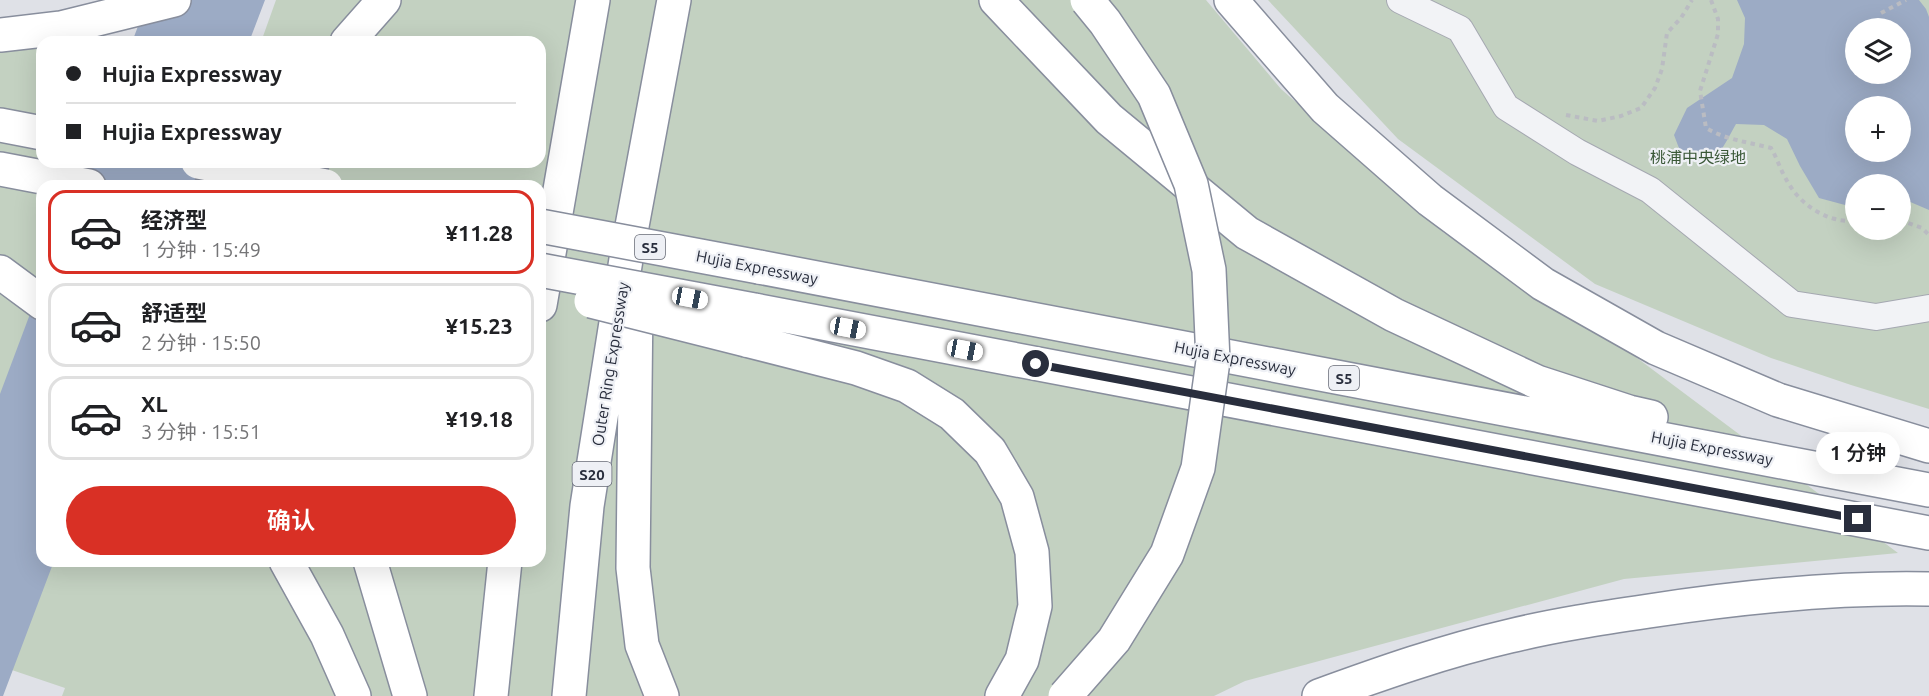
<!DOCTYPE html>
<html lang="zh">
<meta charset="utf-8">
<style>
:root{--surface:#fff;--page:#f6f6f6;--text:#202124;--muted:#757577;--line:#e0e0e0;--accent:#d93025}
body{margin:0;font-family:Ubuntu,"Noto Sans SC",sans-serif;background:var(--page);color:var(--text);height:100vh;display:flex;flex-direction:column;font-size:22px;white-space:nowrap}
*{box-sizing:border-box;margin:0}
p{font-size:20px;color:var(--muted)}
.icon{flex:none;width:33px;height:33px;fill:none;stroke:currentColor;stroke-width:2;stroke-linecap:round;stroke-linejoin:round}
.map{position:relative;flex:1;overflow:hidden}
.sheet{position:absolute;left:36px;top:180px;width:510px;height:387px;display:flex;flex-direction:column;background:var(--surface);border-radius:18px;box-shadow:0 6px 24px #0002}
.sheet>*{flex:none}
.banner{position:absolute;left:36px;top:36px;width:510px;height:132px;border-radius:18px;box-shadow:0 6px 24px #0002;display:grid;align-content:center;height:132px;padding:0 30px;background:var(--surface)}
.tools{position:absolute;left:1845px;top:18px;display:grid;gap:12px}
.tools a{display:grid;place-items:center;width:66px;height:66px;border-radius:50%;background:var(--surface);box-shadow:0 6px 24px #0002;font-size:30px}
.end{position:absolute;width:27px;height:27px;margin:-14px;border:8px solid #292e3d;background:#fff;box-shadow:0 0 0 3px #fff}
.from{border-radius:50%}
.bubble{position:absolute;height:42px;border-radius:21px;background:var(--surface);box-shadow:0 6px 24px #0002;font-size:20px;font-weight:600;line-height:42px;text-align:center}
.car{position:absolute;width:18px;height:36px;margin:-18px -9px;border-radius:8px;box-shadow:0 0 4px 2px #0007;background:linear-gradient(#fff 24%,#345 0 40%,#fff 0 76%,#345 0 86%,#fff 0)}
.banner b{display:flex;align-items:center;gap:21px;height:57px;font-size:22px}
.banner b+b{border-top:2px solid var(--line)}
.banner i{width:15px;height:15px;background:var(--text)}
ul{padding:10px 0 0;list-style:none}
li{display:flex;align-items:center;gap:18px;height:84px;margin:0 12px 9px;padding:0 18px;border:3px solid var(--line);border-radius:18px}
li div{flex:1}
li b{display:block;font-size:22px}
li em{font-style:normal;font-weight:600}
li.on{border-color:var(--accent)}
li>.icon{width:54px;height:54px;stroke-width:1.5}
.primary-button{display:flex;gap:12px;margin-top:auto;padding:12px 30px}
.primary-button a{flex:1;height:69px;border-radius:36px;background:var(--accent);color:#fff;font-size:24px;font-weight:600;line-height:69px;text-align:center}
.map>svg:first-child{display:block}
</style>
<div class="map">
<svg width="1929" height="696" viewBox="0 0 1929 696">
<rect width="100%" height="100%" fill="#dfe1e7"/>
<path fill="#c3d1c1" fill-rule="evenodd" d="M 276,0 L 1206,0 L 1281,89 L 1444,233 L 1625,349 L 1898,553 L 1624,579 L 1245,681 L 1214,696 L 62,696 L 65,688 L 0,666 L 0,35 L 42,43 L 42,162 L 540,162 L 540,42 L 261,42 ZM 42,186 L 540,186 L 540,561 L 42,561 Z
M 1268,0 L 1929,0 L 1929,409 L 1851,385 L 1771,358 L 1595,284 L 1398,139 ZM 1856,28 L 1900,28 L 1900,74 L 1856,74 ZM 1856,106 L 1900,106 L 1900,152 L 1856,152 ZM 1856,184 L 1900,184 L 1900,230 L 1856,230 Z"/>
<path fill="#9cabc5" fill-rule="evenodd" d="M 148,0 L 265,0 L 249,42 L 132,42 Z
M 1737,0 L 1919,0 L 1926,9 L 1929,17 L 1929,210 L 1908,201 L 1901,202 L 1900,184 L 1856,184 L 1855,205 L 1845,205 L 1819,198 L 1800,166 L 1787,139 L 1764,125 L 1736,124 C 1718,156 1721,160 1682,156 L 1674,135 L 1687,108 L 1732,78 L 1744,44 L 1745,18 ZM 1856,28 L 1900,28 L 1900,74 L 1856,74 ZM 1900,106 L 1900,152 L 1856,152 L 1856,106 Z
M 87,162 L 204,162 L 195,186 L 78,186 Z
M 42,282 L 42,561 L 54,561 L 3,696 L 0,696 L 0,394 Z"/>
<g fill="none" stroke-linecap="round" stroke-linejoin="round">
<g stroke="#a5a8b1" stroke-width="28">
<path id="street" d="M 1400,0 L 1460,29 L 1506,107 L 1577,152 L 1650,190 L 1792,304 L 1876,317 L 1929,308"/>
</g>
<g stroke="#888e9d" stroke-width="36">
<path id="highway" d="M 996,0 L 1109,119 L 1247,233 L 1394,315 L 1537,382 L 1629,412 L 1651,417
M 1231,0 L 1325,108 L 1430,200 L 1543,284 L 1656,348 L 1778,400 L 1929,446
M 0,35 L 61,28 L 174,0
M 347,42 L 384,0
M 0,125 L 42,133
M 0,169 L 89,186
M 759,267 L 1929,490
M 0,272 L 42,303
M 636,300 L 633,568 L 642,645 L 662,696
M 540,305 L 593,0
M 754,310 L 1929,533
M 746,340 L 856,368 L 907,386 L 952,414 L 990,451 L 1017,497 L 1032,552 L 1035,606 L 1022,660 L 1002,696
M 286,561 L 327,635 L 354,696
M 370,561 L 410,696
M 491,696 L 505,561
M 569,696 L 587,506 L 627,253 L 674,0
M 1319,696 C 1382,673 1445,651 1510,636 C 1555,625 1602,618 1649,611 C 1741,597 1835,587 1929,589"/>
</g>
<path stroke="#babcc2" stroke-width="4" stroke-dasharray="4.5 4.5" stroke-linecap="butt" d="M 1711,0 L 1718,19 L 1718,34 L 1700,91 L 1706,128 C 1726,140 1748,142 1771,148 C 1777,158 1780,169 1786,179 C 1799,204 1826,223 1856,221
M 1881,13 L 1906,0
M 1566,115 L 1598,121 L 1621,116 L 1641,108 L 1655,88 L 1662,69 L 1667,33 L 1681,18 L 1692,0
M 1900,220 L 1922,228 L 1929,235"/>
<use href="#street" stroke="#f2f3f6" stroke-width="26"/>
<use href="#highway" stroke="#fff" stroke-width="33"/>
<g stroke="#888e9d" stroke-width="36" stroke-linecap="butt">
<path id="highway-bridge" d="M 198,162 L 326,186
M 540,226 L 759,267
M 540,270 L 754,310
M 591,301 L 746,340
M 1065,696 L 1114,640 L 1167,554 L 1198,468 L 1213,361 L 1209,270 L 1191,184 L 1154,95 L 1105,22 L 1087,0"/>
</g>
<use href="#highway-bridge" stroke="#fff" stroke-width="33"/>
</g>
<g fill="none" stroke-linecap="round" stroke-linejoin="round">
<path stroke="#292e3d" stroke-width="8" d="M 1036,364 L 1858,519"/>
</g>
<g text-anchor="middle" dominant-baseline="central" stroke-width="4.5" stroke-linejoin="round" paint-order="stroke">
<g fill="#eef0f5" stroke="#646874" stroke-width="1.5">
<rect x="635" y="235" width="30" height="24" rx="4.5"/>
<rect x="1329" y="366" width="30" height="24" rx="4.5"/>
<rect x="572.5" y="462" width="39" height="24" rx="4.5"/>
</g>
<g font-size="15" font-weight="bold" fill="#292e3d">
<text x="650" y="247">S5</text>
<text x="1344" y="378">S5</text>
<text x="592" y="474">S20</text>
</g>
<g font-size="16" fill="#3a5837" stroke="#eef0f5">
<text x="1698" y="157">桃浦中央绿地</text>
</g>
<g font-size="16" fill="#292e3d" stroke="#eef0f5">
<text transform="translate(757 267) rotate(11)">Hujia Expressway</text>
<text transform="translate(1235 358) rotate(11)">Hujia Expressway</text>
<text transform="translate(610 364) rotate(-81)">Outer Ring Expressway</text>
<text transform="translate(1712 448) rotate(11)">Hujia Expressway</text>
</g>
</g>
</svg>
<div class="tools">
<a><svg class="icon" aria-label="layers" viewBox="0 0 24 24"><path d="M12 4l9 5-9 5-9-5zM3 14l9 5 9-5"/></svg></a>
<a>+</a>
<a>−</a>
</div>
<i class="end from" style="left:1036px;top:364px"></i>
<i class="end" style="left:1858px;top:519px"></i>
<div class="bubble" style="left:1816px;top:432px;width:84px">1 分钟</div>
<i class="car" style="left:690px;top:298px;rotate:101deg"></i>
<i class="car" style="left:848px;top:328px;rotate:101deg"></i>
<i class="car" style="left:965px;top:350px;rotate:101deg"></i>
<div class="banner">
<b><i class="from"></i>Hujia Expressway</b>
<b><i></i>Hujia Expressway</b>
</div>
<section class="sheet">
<ul>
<li class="on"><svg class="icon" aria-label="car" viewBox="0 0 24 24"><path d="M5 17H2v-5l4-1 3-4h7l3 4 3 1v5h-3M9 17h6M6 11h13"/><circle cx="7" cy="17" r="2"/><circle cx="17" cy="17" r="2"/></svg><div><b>经济型</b><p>1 分钟 · 15:49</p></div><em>¥11.28</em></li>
<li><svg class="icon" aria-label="car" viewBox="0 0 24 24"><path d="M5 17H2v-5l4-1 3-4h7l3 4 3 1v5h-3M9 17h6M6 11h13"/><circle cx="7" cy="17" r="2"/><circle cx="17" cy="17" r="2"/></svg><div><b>舒适型</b><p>2 分钟 · 15:50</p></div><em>¥15.23</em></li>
<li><svg class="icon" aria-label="car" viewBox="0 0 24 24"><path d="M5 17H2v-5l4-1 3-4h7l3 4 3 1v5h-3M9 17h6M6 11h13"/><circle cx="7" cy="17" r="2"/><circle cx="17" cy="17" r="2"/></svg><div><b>XL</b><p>3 分钟 · 15:51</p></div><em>¥19.18</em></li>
</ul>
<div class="primary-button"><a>确认</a></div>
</section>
</div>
